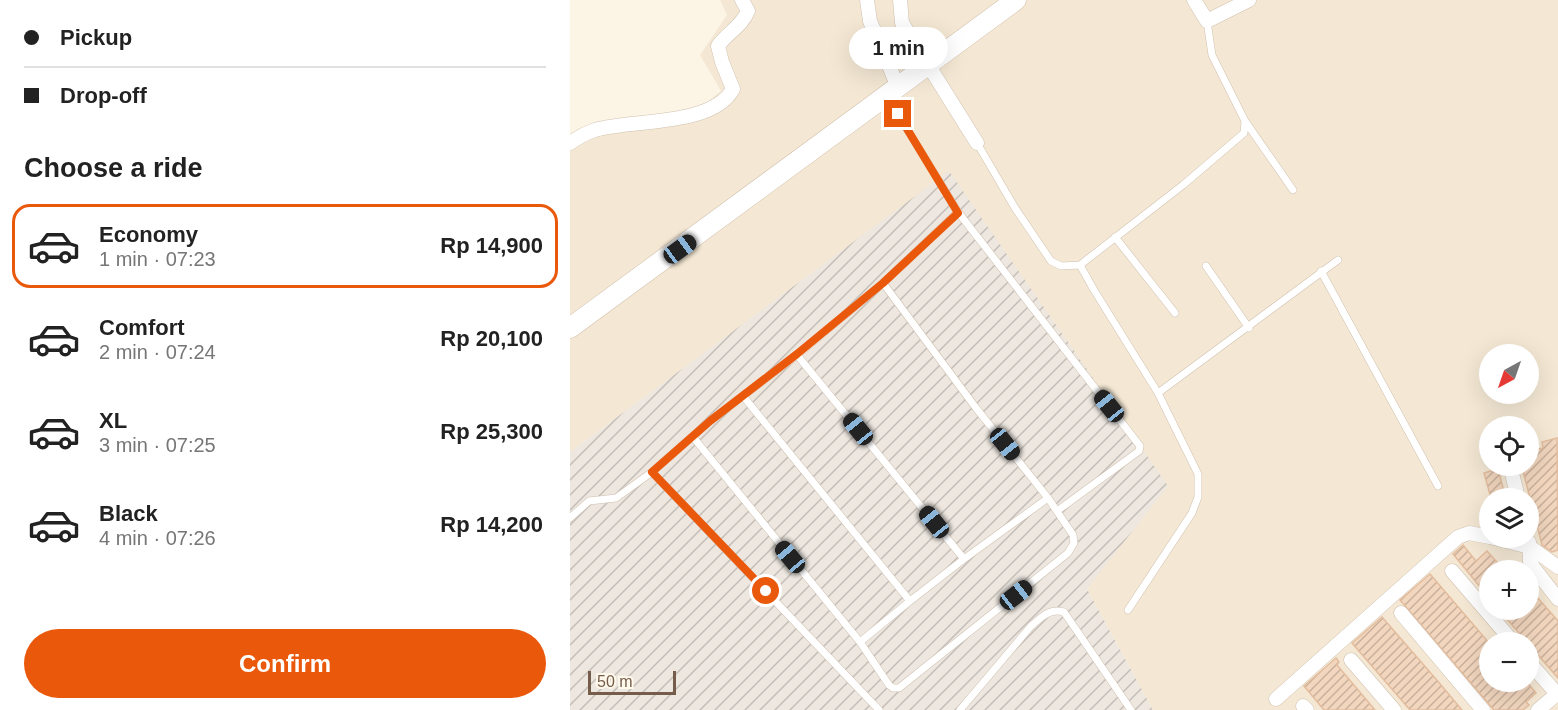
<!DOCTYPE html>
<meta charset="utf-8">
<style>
:root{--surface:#fff;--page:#f6f6f6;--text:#222;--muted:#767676;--line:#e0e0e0;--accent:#ea580c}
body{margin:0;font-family:Helvetica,sans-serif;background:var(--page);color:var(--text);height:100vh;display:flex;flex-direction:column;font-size:22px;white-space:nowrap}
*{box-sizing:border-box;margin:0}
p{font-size:20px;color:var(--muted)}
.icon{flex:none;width:33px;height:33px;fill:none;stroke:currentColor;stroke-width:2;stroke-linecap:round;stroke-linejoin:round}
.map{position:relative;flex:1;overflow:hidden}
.sheet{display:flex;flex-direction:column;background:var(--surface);width:570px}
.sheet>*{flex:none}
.banner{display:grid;align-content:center;height:132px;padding:0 24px;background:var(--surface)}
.needle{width:39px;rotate:220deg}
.fabs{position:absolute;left:909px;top:344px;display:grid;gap:12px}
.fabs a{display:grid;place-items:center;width:60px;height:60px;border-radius:50%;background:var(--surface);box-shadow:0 6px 24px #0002;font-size:30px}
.scale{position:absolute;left:18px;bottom:15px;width:88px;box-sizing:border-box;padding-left:6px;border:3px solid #765d4b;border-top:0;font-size:16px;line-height:21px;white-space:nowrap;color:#765d4b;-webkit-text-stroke:4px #fff9ec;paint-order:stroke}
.end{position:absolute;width:27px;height:27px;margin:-14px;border:8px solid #ea580c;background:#fff;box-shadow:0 0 0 3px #fff}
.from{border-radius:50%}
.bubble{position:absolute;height:42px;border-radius:21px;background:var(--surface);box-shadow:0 6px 24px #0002;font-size:20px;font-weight:700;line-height:42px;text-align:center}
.car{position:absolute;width:18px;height:36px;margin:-18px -9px;border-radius:8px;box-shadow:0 0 4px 2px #0007;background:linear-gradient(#222 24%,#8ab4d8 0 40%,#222 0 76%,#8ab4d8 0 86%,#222 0)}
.banner b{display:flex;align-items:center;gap:21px;height:57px;font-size:22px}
.banner b+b{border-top:2px solid var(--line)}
.banner i{width:15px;height:15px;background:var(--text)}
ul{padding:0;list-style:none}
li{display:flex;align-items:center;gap:18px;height:84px;margin:0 12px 9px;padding:0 12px;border:3px solid transparent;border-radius:18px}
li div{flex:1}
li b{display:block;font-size:22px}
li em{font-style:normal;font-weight:700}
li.on{border-color:var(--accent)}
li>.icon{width:54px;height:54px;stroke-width:1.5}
h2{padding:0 24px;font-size:27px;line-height:72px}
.button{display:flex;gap:12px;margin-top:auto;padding:12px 24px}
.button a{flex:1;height:69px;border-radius:36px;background:var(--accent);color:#fff;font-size:24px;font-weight:700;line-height:69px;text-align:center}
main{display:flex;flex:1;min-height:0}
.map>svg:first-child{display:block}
</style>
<main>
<section class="sheet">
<div class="banner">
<b><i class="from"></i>Pickup</b>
<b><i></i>Drop-off</b>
</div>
<h2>Choose a ride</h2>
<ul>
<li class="on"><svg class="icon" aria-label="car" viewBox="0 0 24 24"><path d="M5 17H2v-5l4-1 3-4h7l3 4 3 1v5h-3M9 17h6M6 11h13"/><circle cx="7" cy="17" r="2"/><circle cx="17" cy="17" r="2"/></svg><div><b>Economy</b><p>1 min · 07:23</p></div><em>Rp 14,900</em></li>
<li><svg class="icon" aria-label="car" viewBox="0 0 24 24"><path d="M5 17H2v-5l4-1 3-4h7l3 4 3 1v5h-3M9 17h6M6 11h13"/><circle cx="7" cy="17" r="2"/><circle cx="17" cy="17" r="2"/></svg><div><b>Comfort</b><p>2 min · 07:24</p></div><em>Rp 20,100</em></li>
<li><svg class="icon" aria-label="car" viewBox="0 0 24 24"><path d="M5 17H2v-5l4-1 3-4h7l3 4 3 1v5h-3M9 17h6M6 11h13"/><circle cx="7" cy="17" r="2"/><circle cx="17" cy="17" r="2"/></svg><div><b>XL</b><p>3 min · 07:25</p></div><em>Rp 25,300</em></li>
<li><svg class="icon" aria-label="car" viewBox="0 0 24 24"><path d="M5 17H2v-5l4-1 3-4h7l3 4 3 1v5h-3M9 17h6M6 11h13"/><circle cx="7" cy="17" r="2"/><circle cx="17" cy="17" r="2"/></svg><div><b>Black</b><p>4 min · 07:26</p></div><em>Rp 14,200</em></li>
</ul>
<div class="button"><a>Confirm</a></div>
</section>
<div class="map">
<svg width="988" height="710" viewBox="0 0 988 710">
<defs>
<pattern id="industrial-furrows" width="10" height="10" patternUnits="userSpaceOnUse" patternTransform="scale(1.5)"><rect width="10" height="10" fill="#ede7e0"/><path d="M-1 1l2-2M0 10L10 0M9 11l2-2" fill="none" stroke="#c5beb8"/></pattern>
<pattern id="building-hatch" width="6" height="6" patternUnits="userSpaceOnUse" patternTransform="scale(1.5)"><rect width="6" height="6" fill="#f2d6be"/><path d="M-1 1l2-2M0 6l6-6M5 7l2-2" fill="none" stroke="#c9b19c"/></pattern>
</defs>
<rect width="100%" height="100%" fill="#fcf5e6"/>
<path fill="#f4e8d4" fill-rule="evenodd" d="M 150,0 L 988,0 L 988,710 L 583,710 L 517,589 L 379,172 L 0,452 L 0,140 L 9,133 L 111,123 L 151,91 L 130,55 L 157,15 ZM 920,354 L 958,354 L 958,393 L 920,393 ZM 920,426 L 958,426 L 958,465 L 920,465 ZM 920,498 L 958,498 L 958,537 L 920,537 ZM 920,570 L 958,570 L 958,609 L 920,609 ZM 920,642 L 958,642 L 958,681 L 920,681 Z"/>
<path fill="url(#industrial-furrows)" d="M 379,171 L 598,486 L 517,589 L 583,710 L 0,710 L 0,452 Z"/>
<path fill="url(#building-hatch)" stroke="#e4bd9e" stroke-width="1.5" d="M 987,438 L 988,550 L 982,552 L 972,545 L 952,467 L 958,465 L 958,452 L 973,448 L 972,442 Z
M 928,469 L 933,488 L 936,498 L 921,498 L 914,473 Z
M 893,545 L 906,561 L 917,551 L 934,570 L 920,570 L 920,599 L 883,554 Z
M 860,574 L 920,644 L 920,681 L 956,681 L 966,693 L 956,702 L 959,705 L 953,710 L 924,710 L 830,600 Z
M 958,587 L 988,621 L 988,678 L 928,609 L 958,609 Z
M 812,617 L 866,679 L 892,710 L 840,710 L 782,643 Z
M 766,658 L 769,662 L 767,665 L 805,710 L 754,710 L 734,686 Z"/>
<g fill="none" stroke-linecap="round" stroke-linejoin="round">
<g stroke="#d0c0af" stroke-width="8">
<path id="lane" d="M 318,98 L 388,212 L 570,446 L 569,451 L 487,511
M 675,121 L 723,190
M 407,143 L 445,208 L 481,261 L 491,266 L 510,265 L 613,185 L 674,133 L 675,121 L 642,55 L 637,21
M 545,237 L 605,313
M 510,265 L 524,290 L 588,393 L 628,474 L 628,497 L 622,513 L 558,610
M 636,266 L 679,328
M 751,271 L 868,486
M 227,355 L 394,559 L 478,498
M 588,393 L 768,260
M 173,396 L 340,601 L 394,559
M 123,437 L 290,642 L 340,601
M 82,472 L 309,710
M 0,518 L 19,501 L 46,498 L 82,472 L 140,421 L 227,355 L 313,283 L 388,212
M 290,642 L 319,685 L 323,688 L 329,688 L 498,553 L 504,543 L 503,535 L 478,498 L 406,408 L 313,283
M 390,710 L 461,626 C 472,617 479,608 494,612 L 561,710"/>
</g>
<g stroke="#d0c0af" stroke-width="15">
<path id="street" d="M 297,0 L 300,21 L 328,87
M 330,0 L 332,23 L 407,143
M 624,0 L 637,21 L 679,0
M 0,143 C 7,138 16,133 25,130 C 62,119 142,127 163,89 L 152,62 L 148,46 C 157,33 172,26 178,11 L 172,0
M 940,465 L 948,498
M 920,537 L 960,547 L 988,567
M 959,542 L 960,561 L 963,567 L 988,599
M 882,571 L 943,642
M 831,613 L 913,710
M 781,660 L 824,710
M 958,661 L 987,694
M 706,699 L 888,537 L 899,533 L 920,537
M 733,706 L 737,710
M 968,710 L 988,693"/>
</g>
<g stroke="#d1bea9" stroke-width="21">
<path id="secondary" d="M 0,328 L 446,0"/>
</g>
<use href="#lane" stroke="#fff" stroke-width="7"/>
<use href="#street" stroke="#fff" stroke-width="14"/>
<use href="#secondary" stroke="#fff" stroke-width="20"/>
</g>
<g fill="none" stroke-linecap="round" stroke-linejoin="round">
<path stroke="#ea580c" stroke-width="8" d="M 196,591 L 82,472 L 140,421 L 227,354 L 313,283 L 388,213 L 328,114"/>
</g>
</svg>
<div class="fabs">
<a><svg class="needle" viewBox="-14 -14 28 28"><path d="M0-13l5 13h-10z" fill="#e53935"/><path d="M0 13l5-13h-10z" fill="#767676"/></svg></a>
<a><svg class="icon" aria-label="locate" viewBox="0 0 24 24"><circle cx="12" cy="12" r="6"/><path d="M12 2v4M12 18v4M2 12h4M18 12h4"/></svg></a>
<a><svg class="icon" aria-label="layers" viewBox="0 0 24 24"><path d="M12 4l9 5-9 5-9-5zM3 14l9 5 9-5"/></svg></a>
<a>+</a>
<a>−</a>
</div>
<div class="scale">50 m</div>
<i class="end from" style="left:196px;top:591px"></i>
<i class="end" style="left:328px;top:114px"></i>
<div class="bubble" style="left:279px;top:27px;width:99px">1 min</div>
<i class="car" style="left:110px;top:249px;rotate:54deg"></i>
<i class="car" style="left:539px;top:406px;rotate:321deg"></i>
<i class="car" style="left:288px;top:429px;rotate:321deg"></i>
<i class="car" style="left:435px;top:444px;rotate:141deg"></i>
<i class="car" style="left:364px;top:522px;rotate:321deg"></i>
<i class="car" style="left:220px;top:557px;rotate:320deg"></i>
<i class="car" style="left:446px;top:595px;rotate:52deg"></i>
</div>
</main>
